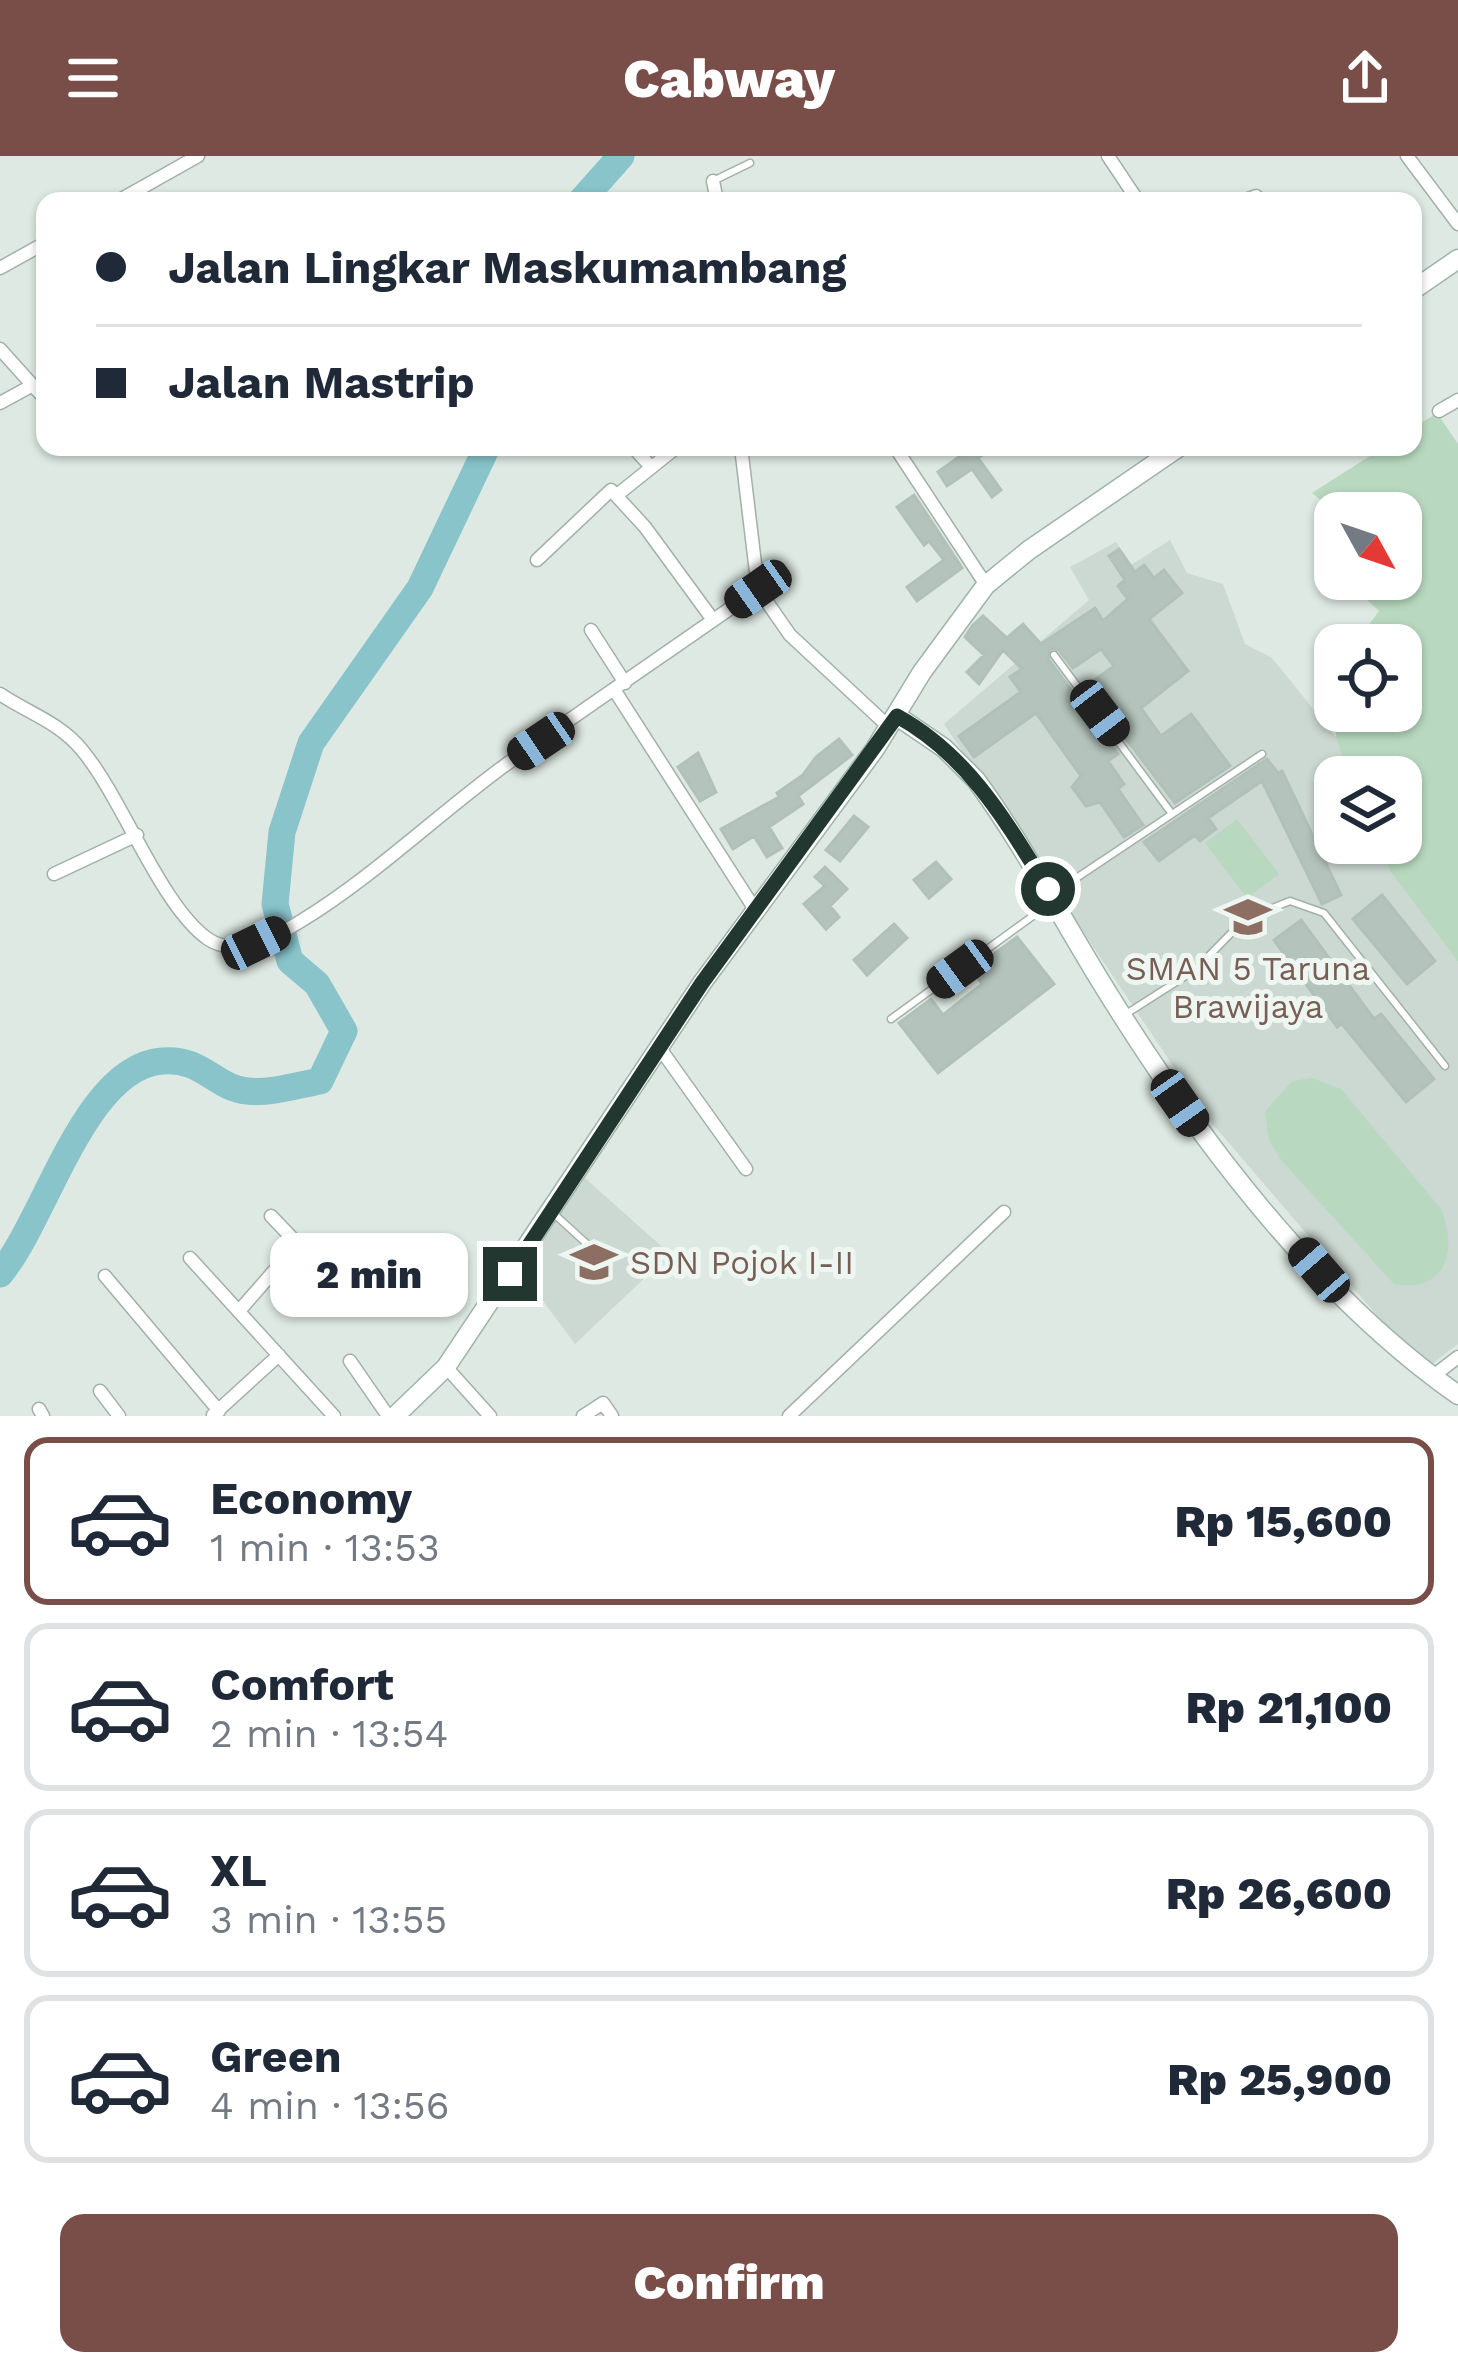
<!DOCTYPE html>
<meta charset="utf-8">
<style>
:root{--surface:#fff;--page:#f2f2f3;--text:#1f2937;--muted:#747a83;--line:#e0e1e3;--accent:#794d48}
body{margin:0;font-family:"Work Sans",sans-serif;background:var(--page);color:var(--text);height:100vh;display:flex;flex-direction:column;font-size:45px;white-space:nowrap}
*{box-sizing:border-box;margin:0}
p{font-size:39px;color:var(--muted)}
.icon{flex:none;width:66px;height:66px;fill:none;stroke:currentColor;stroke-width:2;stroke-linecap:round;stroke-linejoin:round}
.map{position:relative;height:1260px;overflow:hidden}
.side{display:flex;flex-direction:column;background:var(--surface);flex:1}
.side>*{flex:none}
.guide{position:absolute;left:36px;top:36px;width:1386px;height:264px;border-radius:24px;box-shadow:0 3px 9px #0004;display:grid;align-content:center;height:264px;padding:0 60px;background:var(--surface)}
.needle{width:78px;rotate:130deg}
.controls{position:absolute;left:1314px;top:336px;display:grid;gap:24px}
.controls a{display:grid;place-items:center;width:108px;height:108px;border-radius:24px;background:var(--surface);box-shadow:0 3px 9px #0004;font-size:60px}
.end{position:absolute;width:54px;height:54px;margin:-27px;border:15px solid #213730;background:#fff;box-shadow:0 0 0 6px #fff}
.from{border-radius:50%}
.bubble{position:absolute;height:84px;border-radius:24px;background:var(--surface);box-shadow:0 3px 9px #0004;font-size:39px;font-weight:800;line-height:84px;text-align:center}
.car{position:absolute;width:36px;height:72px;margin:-36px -18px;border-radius:15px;box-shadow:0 0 9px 3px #0007;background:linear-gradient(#222 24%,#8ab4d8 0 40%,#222 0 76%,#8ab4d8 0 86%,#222 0)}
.guide b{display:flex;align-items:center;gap:42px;height:114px;font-size:45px}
.guide b+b{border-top:3px solid var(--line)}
.guide i{width:30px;height:30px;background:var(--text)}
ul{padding:21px 0 0;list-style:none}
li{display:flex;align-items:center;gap:36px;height:168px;margin:0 24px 18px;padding:0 36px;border:6px solid var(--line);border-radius:24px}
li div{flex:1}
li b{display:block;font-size:45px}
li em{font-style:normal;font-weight:800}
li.active{border-color:var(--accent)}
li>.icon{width:108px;height:108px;stroke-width:1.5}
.primary-button{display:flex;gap:24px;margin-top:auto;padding:24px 60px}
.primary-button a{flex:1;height:138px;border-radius:24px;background:var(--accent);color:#fff;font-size:48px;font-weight:800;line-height:138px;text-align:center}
header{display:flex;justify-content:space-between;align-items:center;height:156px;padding:0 60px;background:var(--accent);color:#fff;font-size:54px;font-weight:800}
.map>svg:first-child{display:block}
</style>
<header><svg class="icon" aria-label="menu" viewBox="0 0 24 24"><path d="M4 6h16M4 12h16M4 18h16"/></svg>Cabway<svg class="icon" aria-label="share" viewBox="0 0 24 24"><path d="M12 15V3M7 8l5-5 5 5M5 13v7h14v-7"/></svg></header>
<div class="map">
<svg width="1458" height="1260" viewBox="0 0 1458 1260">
<rect width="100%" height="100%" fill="#dee9e3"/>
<path fill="#ccd8d2" d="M 1170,384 L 1187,417 L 1223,428 L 1245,488 L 1272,502 L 1336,581 L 1348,621 L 1335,621 L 1335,687 L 1378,687 L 1390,715 L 1458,806 L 1458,1188 L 1432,1208 L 1392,1177 L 1210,965 L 944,568 L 1089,444 L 1070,411 L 1116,386 L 1131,409 Z
M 585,1022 L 670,1098 L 575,1188 L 520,1114 Z"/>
<path fill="#b8d9bf" d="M 1437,257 L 1458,288 L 1458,806 L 1390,715 L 1378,687 L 1401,687 L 1401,621 L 1348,621 L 1336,581 L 1335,555 L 1401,555 L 1401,489 L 1354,489 L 1379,455 L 1345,423 L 1401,423 L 1401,357 L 1336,357 L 1312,337 L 1384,291 L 1413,291 L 1413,272 Z
M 1237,663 L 1279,718 L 1247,742 L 1205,687 Z
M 1312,922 L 1341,933 L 1441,1053 C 1458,1096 1446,1137 1394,1128 L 1281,1004 L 1269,984 L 1265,956 L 1292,925 Z"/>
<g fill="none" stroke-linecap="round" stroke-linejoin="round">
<path stroke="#89c4cb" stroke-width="27" d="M 581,45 L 621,0
M 0,1118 C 46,1063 84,911 162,905 C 202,901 215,932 247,935 C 270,938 298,929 320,925 L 344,875 L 317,828 L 290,805 L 275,748 L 282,676 L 311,587 L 420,432 L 487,291"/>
</g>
<path fill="#b4c3bc" stroke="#b1c1ba" stroke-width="3" d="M 973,291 L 993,291 L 978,302 L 1001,334 L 992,341 L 972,313 L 947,330 L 938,316 Z
M 914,339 L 962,412 L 917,445 L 907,431 L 944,404 L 929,385 L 924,389 L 897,351 Z
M 1119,393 L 1135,416 L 1144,409 L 1154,422 L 1164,414 L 1182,437 L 1149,463 L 1188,515 L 1141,552 L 1161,580 L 1191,558 L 1230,610 L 1175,647 L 1086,530 L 1114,510 L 1101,493 L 1073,512 L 1059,494 L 1051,492 L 1048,503 L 1118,598 L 1108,605 L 1124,628 L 1118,633 L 1143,669 L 1124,681 L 1100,646 L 1086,650 L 1072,631 L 1081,620 L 1036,557 L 974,601 L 959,580 L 1021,536 L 1010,521 L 1022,513 L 1003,494 L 979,528 L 967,516 L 984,499 L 965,481 L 973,469 L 983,460 L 1007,482 L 1023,468 L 1041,488 L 1095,452 L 1103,465 L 1128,443 L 1118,430 L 1125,424 L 1109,400 Z
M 839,583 L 852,599 L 798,640 L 803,648 L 769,671 L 782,692 L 767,701 L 754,680 L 733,693 L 721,673 L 779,641 L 777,637 L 803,619 L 816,601 Z
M 698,597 L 716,636 L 700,645 L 678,611 Z
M 1267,603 L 1278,617 L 1282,615 L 1341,739 L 1322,748 L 1262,625 L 1208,662 L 1216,673 L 1200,685 L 1195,679 L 1159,705 L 1144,686 Z
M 854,660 L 868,671 L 840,705 L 826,694 Z
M 936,706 L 951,723 L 929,742 L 914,724 Z
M 825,711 L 847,733 L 830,750 L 839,761 L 826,773 L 804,748 L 825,730 L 815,721 Z
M 1382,739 L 1435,805 L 1407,828 L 1353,763 Z
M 1301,764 L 1374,863 L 1381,858 L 1434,923 L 1406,946 L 1342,868 L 1337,871 L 1274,784 Z
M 894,768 L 907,782 L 867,819 L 854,804 Z
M 1017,781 L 1054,828 L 938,917 L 899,867 L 931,843 L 943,859 L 982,828 L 972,814 Z"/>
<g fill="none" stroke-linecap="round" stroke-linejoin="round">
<g stroke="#a2b0aa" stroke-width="9">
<path id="lane" d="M 713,25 L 750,7
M 1054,499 L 1172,658
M 1054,737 L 1262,598
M 1126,858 L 1195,814 L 1245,763 L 1290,745 L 1324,757 L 1445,910
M 891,863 L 1048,749
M 553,1057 L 608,1107"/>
</g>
<g stroke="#a2b0aa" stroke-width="15">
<path id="street" d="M 1108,0 L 1138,45
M 1407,0 L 1458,68
M 713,25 L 717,45
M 118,45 L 198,0
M 1243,45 L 1256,40 L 1262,45
M 0,112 L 45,87
M 0,193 L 45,243
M 0,247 L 33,229
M 1439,255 L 1458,244
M 633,291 L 651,311
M 741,291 L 758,433 L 790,479 L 889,571
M 895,291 L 986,429
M 617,339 L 677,291
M 537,404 L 611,334 L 645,371 L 713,464
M 591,474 L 625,527
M 615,535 L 754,752
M 0,538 C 28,557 59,566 82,594 C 123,643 160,749 208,783 C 236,802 276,781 301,765 C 373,721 436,660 504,610 C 588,550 674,492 758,433
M 54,718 L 137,679
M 659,891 L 746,1013
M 190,1102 L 334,1260
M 105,1120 L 219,1255
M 239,1155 L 294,1092 L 293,1083 L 271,1060
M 350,1205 L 388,1260
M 446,1211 L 490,1260
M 1432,1221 L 1458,1201
M 100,1235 L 119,1260
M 39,1253 L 43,1260
M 213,1259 L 279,1199
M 583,1260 L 603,1247 L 612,1260
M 789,1260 L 1004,1056"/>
</g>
<g stroke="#9eb3ab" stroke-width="21">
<path id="secondary" d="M 1413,134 L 1458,103
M 897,560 L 944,592 L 976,624 C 1023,688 1059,758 1101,826 C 1193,976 1313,1137 1458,1239
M 395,1260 L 446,1211 L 702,827 L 875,593 L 922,516 L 986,429 L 1029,394 L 1179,291"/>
</g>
<use href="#lane" stroke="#fff" stroke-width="6"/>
<use href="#street" stroke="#fff" stroke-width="12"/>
<use href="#secondary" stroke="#fff" stroke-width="18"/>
</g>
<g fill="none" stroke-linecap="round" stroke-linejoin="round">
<path stroke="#213730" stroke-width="15" d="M 510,1118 L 702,827 L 897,560 C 968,599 1006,665 1048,733"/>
</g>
<defs>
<g id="school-bare" transform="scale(3.6)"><path d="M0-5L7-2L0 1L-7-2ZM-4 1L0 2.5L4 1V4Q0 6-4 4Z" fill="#8d6e63" stroke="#eef6f1" stroke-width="2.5" paint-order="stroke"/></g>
</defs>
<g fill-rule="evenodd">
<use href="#school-bare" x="1248" y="761"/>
<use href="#school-bare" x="594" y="1106"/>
</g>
<g text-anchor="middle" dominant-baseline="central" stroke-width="10" stroke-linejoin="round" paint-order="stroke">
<g font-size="33" fill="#785e54" stroke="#eef6f1">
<text x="1248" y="812">SMAN 5 Taruna<tspan x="1248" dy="38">Brawijaya</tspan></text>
<text x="630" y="1106" text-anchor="start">SDN Pojok I-II</text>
</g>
</g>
</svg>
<div class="controls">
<a><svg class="needle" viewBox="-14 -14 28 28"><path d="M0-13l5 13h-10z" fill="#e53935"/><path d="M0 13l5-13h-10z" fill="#747a83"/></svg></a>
<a><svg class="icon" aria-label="locate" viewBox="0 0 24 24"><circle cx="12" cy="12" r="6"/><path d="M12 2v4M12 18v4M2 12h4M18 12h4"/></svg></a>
<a><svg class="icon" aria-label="layers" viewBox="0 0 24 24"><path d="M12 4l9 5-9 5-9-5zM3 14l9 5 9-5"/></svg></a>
</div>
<i class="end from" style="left:1048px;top:733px"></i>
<i class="end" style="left:510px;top:1118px"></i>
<div class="bubble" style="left:270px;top:1077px;width:198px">2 min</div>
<i class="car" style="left:758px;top:433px;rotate:235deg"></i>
<i class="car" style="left:1100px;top:557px;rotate:143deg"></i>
<i class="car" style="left:541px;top:585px;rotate:236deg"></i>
<i class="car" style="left:256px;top:787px;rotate:64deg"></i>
<i class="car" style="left:960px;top:813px;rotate:234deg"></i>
<i class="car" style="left:1180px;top:947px;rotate:145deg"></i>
<i class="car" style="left:1319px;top:1114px;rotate:319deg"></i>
<div class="guide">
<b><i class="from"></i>Jalan Lingkar Maskumambang</b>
<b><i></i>Jalan Mastrip</b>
</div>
</div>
<section class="side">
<ul>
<li class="active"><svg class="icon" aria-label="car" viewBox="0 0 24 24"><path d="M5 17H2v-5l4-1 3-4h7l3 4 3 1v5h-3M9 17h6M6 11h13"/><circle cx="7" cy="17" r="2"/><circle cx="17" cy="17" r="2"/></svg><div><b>Economy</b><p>1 min · 13:53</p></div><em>Rp 15,600</em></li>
<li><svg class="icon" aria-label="car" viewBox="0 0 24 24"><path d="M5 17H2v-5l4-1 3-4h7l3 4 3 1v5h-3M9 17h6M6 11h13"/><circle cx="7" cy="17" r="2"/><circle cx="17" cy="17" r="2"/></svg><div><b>Comfort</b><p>2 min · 13:54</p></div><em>Rp 21,100</em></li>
<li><svg class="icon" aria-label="car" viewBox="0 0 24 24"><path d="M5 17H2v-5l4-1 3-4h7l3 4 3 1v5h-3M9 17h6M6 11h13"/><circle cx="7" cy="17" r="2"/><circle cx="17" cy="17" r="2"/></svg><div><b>XL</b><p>3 min · 13:55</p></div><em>Rp 26,600</em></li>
<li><svg class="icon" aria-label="car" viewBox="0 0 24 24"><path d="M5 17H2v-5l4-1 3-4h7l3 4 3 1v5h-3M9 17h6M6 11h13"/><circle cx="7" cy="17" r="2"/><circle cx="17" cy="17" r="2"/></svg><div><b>Green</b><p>4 min · 13:56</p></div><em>Rp 25,900</em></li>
</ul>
<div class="primary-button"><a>Confirm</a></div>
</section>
